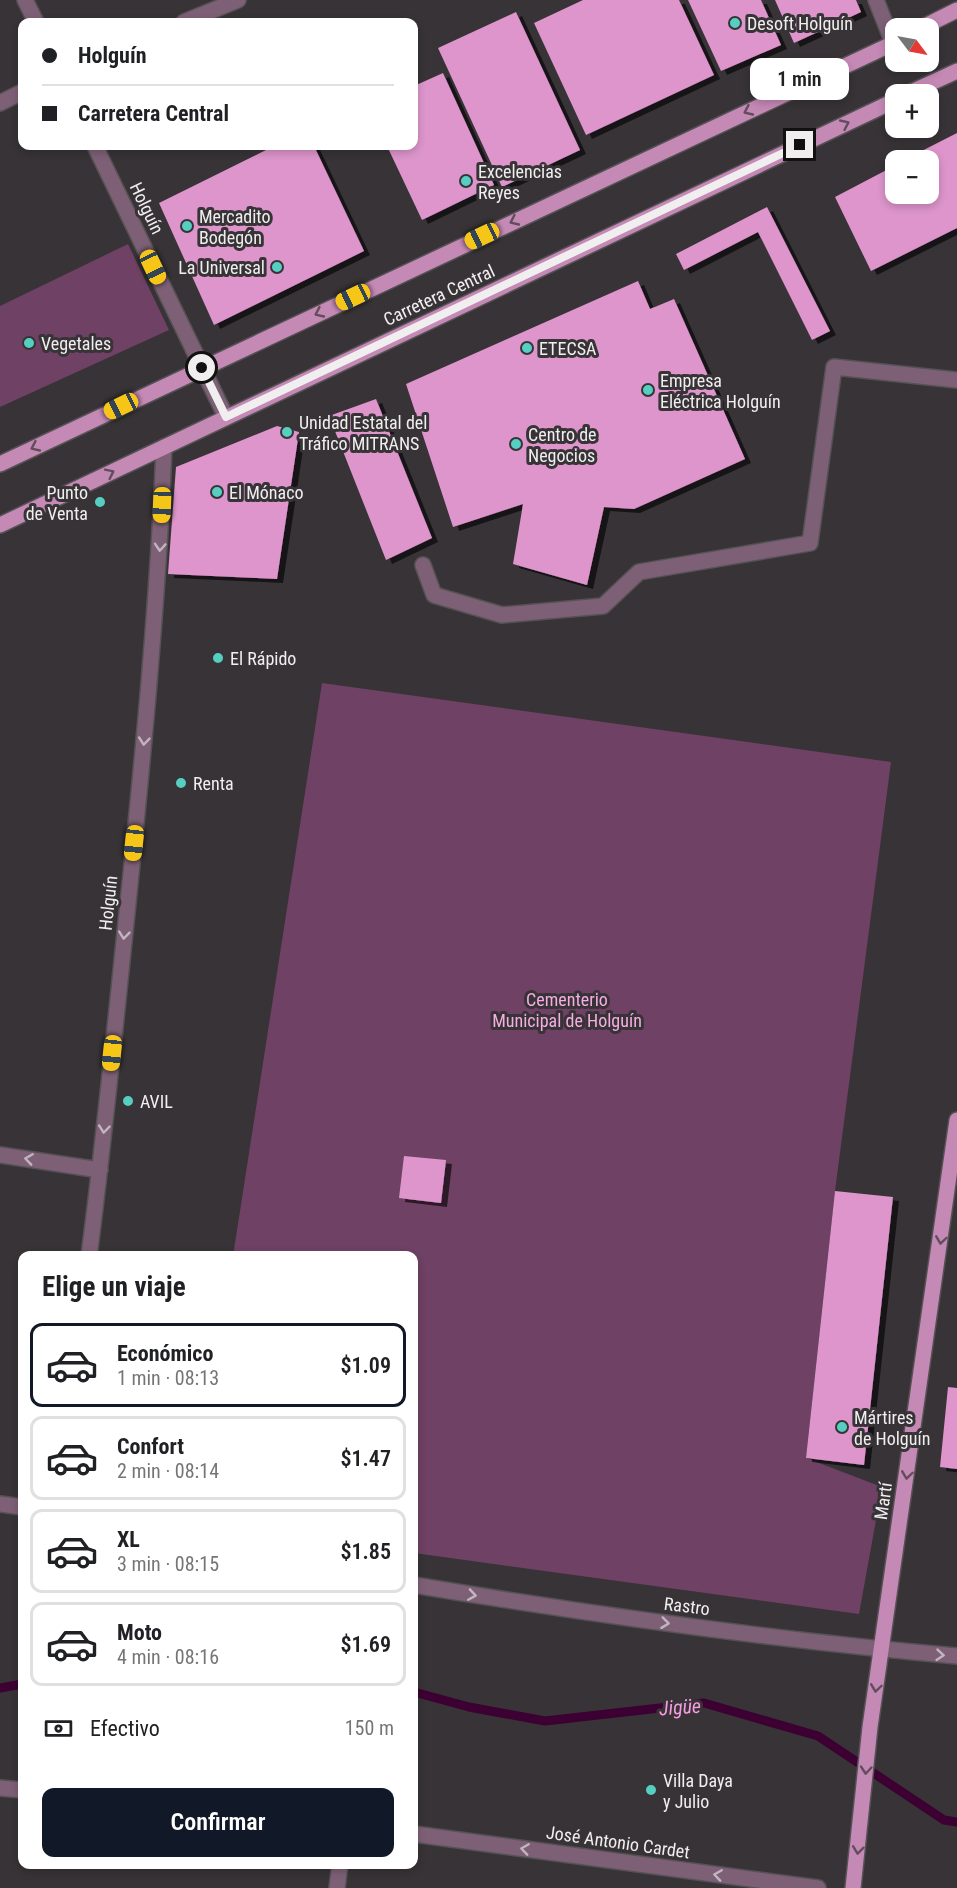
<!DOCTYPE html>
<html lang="es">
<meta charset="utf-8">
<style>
:root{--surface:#fff;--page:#f6f6f6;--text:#202124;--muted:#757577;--line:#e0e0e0;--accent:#111827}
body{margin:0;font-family:"Roboto Condensed",sans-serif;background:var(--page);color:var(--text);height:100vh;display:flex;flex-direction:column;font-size:22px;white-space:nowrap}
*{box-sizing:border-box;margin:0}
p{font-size:20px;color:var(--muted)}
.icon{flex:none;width:33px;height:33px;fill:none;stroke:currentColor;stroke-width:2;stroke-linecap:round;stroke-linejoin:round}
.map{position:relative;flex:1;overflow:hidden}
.panel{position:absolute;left:18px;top:1251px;width:400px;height:618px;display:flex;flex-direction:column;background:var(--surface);border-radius:12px;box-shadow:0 3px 9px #0003}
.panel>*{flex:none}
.banner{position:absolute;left:18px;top:18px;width:400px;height:132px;border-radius:12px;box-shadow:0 3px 9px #0003;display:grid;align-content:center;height:132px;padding:0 24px;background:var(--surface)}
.needle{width:39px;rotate:122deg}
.controls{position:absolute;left:885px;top:18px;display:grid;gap:12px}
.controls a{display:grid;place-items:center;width:54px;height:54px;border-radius:12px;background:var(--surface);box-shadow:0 3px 9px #0003;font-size:30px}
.end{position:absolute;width:27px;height:27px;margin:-14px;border:8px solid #f0eeef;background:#111;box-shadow:0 0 0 3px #111}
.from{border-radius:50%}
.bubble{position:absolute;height:42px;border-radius:12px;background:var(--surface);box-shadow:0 3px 9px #0003;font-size:20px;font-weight:600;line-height:42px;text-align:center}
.car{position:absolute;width:18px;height:36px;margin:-18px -9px;border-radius:8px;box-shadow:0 0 4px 2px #0007;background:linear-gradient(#f5c518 24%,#345 0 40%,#f5c518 0 76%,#345 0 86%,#f5c518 0)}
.banner b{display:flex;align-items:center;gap:21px;height:57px;font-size:22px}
.banner b+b{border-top:2px solid var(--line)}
.banner i{width:15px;height:15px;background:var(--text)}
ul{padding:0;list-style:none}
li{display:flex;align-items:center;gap:18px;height:84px;margin:0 12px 9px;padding:0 12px;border:3px solid var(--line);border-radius:12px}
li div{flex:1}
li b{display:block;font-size:22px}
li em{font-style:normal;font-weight:600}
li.active{border-color:var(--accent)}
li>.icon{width:54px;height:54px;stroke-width:1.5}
h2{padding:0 24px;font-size:27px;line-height:72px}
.pay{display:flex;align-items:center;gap:15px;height:66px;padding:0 24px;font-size:22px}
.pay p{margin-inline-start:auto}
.action{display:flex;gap:12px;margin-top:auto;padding:12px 24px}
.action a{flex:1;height:69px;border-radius:12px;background:var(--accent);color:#fff;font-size:24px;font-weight:600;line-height:69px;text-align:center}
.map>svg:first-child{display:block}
</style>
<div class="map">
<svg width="957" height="1888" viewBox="0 0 957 1888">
<defs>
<filter id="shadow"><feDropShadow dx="6" dy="4" stdDeviation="0" flood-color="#0009"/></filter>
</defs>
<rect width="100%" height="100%" fill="#373336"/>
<path fill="#6f4164" d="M 128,244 L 169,330 L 0,407 L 0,306 Z
M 322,683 L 891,762 L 835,1191 L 806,1458 L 882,1487 L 859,1614 L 414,1553 L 414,1256 L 233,1256 Z"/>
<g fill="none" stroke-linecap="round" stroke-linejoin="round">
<path stroke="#3c0032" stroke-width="9" d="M 0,1688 L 22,1684
M 414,1692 L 469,1707 L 545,1721 L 704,1703 L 818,1736 L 944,1820 L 957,1822"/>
</g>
<path fill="#dd95cb" filter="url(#shadow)" d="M 583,0 L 679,0 L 714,75 L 586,135 L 534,23 Z
M 688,0 L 761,0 L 781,45 L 721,71 Z
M 775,0 L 856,0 L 861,12 L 794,43 Z
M 516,12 L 580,150 L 502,187 L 438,48 Z
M 443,73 L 494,185 L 422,220 L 387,146 L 414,146 L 414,86 Z
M 957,133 L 957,228 L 871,271 L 835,197 L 896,165 L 896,194 L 928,194 L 928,160 L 904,160 Z
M 274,146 L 314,146 L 364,251 L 214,325 L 159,203 Z
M 767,207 L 830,331 L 812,340 L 758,232 L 684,270 L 676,254 Z
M 638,281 L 650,309 L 674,299 L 745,459 L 634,509 L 604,507 L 587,585 L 513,564 L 523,504 L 453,527 L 406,384 Z
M 376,399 L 432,538 L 386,560 L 329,416 Z
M 277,426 L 299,432 L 277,579 L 168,574 L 176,467 Z
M 404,1156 L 446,1160 L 441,1203 L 399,1198 Z
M 835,1191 L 893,1197 L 864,1465 L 806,1458 Z
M 948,1387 L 957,1388 L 957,1469 L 940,1467 Z"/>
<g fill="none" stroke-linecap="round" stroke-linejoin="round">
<g stroke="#555154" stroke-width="18">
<path id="minor" d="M 25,0 L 36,22
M 876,0 L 893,43
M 184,22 L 238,0
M 0,103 L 22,92
M 95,146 L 226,417
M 423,565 L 434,595 L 502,615 L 603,606 L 639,572 L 810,543 L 834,367 L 957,380
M 0,1155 L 100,1170
M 89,1256 C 104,1141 115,1027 127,913 C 143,757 158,603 164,447
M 0,1504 L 22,1507
M 414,1585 C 594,1615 775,1640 957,1656
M 0,1788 L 22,1790
M 414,1834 L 818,1888
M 337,1888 L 340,1864"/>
</g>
<g stroke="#555154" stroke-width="18">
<path id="major" d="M 921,28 L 957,10
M 907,94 L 957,71
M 0,464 L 896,42
M 0,525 L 896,100
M 853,1888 L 870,1727 L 957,1120"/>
</g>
<use href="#minor" stroke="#7e6076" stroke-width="15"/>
<use href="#major" stroke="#c589b6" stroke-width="15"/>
</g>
<defs><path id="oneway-chevron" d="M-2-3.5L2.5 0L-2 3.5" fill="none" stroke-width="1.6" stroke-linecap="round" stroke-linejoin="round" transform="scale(1.5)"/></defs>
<g stroke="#624d5c">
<use href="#oneway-chevron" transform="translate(748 111) rotate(155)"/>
<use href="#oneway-chevron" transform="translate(845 124) rotate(-25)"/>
<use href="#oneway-chevron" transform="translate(514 221) rotate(155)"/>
<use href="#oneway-chevron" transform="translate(319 313) rotate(155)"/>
<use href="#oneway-chevron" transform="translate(35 447) rotate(155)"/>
<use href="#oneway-chevron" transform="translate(110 473) rotate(-26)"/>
<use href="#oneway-chevron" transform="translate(941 1240) rotate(98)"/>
<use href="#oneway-chevron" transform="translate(907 1475) rotate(98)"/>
<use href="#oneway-chevron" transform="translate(876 1688) rotate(98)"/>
<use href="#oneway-chevron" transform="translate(866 1770) rotate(95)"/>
<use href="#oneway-chevron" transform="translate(858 1850) rotate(97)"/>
</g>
<g stroke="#c2b5bf">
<use href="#oneway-chevron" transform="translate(160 547) rotate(94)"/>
<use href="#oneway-chevron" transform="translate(144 741) rotate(96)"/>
<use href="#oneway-chevron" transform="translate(124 935) rotate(96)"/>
<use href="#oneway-chevron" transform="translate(104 1129) rotate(96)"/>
<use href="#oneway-chevron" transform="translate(29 1159) rotate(-172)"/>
<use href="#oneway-chevron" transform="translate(472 1595) rotate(9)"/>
<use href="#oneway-chevron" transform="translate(665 1623) rotate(7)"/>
<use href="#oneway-chevron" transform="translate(940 1655) rotate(5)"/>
<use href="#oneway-chevron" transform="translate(525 1849) rotate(-172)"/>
<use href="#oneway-chevron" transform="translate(718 1875) rotate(-172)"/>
</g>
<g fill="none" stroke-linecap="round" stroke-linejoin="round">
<path stroke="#f0eeef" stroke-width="8" d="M 202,368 L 226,417 L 800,145"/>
</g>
<g fill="#57cec2" stroke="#373336" stroke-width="2">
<circle cx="735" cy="23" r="6"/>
<circle cx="466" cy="181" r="6"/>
<circle cx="187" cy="226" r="6"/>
<circle cx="277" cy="267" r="6"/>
<circle cx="29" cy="343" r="6"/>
<circle cx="527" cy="348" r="6"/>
<circle cx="648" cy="390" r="6"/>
<circle cx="287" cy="432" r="6"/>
<circle cx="516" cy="444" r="6"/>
<circle cx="217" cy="492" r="6"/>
<circle cx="100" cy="502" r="6"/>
<circle cx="218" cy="658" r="6"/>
<circle cx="181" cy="783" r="6"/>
<circle cx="128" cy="1101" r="6"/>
<circle cx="842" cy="1427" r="6"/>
<circle cx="651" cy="1790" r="6"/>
</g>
<g text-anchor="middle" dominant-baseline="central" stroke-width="6" stroke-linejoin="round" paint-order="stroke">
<g font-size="18" fill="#f0eeef" stroke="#373336" text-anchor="start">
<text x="747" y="23">Desoft Holguín</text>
<text x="478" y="171">Excelencias<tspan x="478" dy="21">Reyes</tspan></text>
<text x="199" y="216">Mercadito<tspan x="199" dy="21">Bodegón</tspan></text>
<text x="265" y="267" text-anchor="end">La Universal</text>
<text x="41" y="343">Vegetales</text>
<text x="539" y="348">ETECSA</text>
<text x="660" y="380">Empresa<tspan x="660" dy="21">Eléctrica Holguín</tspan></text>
<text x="299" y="422">Unidad Estatal del<tspan x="299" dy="21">Tráfico MITRANS</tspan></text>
<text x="528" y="434">Centro de<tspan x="528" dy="21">Negocios</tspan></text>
<text x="88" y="492" text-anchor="end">Punto<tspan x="88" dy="21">de Venta</tspan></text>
<text x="229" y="492">El Mónaco</text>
<text x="230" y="658">El Rápido</text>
<text x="193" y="783">Renta</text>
<text x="140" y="1101">AVIL</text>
<text x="854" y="1417">Mártires<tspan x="854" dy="21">de Holguín</tspan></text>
<text x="663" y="1780">Villa Daya<tspan x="663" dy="21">y Julio</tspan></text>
</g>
<g font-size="18" fill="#f0eeef" stroke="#373336">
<text transform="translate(147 208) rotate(64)">Holguín</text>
<text transform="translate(439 295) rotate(-25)">Carretera Central</text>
<text transform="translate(108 903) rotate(-84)">Holguín</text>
<text transform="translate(883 1501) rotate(-82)">Martí</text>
<text transform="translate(687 1606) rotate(7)">Rastro</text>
<text transform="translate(618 1842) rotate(8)">José Antonio Cardet</text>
</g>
<g font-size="18" fill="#f7ace4" stroke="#373336">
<text x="567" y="999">Cementerio<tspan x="567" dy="21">Municipal de Holguín</tspan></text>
</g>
<g font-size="20" font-style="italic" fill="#f89be2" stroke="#373336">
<text transform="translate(680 1707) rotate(-4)">Jigüe</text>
</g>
</g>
</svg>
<div class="controls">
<a><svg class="needle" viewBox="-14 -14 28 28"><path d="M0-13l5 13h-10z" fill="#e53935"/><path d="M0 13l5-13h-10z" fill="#757577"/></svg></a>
<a>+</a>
<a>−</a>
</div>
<i class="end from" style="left:202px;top:368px"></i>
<i class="end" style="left:800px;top:145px"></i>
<div class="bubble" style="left:750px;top:58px;width:99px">1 min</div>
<i class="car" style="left:482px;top:236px;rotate:245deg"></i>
<i class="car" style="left:153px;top:267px;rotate:155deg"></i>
<i class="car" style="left:353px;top:297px;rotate:245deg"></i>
<i class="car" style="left:121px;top:406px;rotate:244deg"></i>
<i class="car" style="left:162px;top:505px;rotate:182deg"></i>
<i class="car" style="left:134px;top:843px;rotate:186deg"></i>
<i class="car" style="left:112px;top:1053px;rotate:186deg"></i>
<div class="banner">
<b><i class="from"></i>Holguín</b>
<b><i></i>Carretera Central</b>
</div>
<section class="panel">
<h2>Elige un viaje</h2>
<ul>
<li class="active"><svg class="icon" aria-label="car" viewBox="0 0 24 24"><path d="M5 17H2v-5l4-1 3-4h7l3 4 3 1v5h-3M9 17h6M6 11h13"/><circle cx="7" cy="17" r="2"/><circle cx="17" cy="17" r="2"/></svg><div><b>Económico</b><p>1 min · 08:13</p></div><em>$1.09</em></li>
<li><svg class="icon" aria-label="car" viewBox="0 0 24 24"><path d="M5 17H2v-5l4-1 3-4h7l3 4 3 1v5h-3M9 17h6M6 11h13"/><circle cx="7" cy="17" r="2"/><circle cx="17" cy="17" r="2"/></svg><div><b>Confort</b><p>2 min · 08:14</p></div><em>$1.47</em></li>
<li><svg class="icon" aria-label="car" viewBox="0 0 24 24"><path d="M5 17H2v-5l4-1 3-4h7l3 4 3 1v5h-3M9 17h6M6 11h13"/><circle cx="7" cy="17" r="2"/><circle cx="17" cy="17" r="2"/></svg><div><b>XL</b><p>3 min · 08:15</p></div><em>$1.85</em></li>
<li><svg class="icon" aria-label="car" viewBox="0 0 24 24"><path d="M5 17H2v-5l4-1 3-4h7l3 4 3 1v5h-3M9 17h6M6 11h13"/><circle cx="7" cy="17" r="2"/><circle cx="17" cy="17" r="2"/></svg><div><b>Moto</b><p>4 min · 08:16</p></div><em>$1.69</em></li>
</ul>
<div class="pay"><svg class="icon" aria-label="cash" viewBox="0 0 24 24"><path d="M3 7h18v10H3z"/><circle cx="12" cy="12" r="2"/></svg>Efectivo<p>150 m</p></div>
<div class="action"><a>Confirmar</a></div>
</section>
</div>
